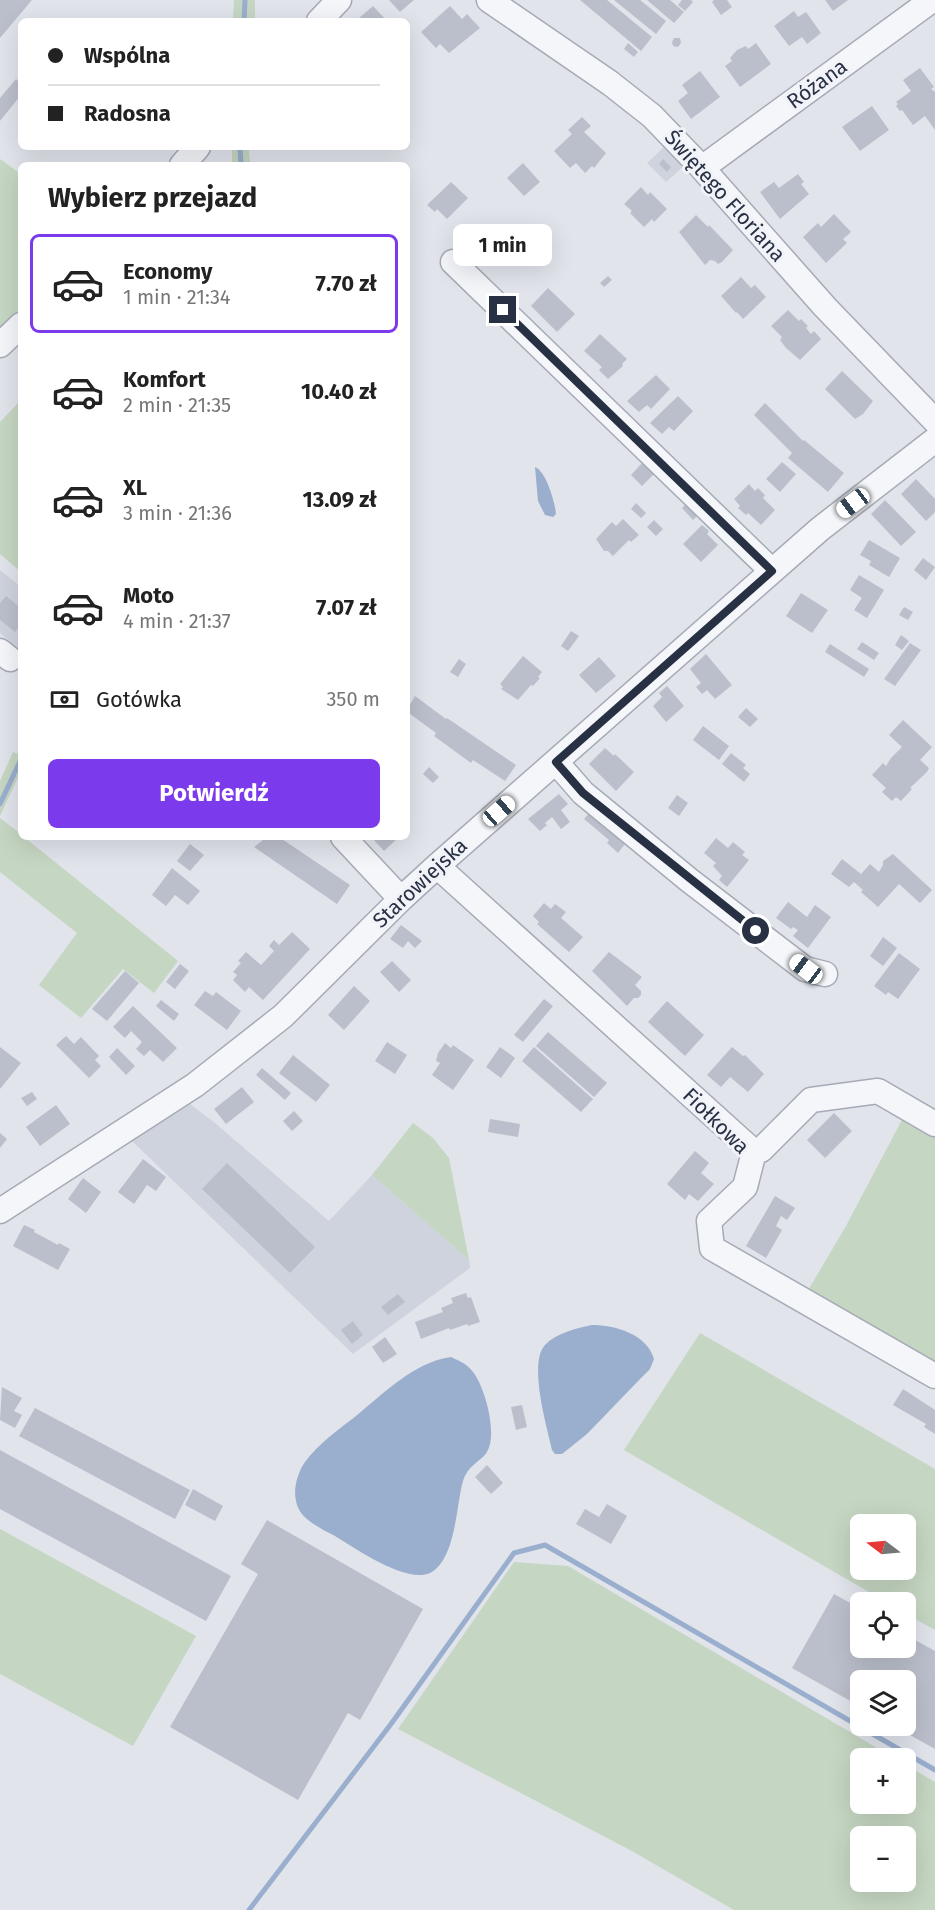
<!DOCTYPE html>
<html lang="pl">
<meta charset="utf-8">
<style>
:root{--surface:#fff;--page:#f6f6f6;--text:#222;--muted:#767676;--line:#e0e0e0;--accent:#7c3aed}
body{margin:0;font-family:"Fira Sans",sans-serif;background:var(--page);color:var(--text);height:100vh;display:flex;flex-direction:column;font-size:22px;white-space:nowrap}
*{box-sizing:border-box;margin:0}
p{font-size:20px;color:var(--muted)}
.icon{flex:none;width:33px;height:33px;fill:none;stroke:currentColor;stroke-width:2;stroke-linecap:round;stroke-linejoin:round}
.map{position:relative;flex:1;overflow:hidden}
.drawer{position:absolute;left:18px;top:162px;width:392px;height:678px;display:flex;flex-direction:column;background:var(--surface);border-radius:9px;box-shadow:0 6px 24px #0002}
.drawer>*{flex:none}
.hud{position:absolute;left:18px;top:18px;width:392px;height:132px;border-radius:9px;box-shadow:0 6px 24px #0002;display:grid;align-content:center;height:132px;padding:0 30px;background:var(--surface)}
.needle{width:39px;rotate:286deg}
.fabs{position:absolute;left:850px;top:1514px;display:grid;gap:12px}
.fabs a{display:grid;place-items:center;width:66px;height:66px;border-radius:9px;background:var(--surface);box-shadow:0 6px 24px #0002;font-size:30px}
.end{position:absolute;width:27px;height:27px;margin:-14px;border:8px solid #283044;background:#fff;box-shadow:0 0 0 3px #fff}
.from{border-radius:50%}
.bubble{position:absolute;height:42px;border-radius:9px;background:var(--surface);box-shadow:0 6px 24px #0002;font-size:20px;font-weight:700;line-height:42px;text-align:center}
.car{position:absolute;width:18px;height:36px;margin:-18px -9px;border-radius:8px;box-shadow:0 0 4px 2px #0007;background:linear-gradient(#fff 24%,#345 0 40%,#fff 0 76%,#345 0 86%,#fff 0)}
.hud b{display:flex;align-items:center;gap:21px;height:57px;font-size:22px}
.hud b+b{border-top:2px solid var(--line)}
.hud i{width:15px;height:15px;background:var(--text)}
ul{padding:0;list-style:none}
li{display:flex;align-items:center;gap:18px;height:99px;margin:0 12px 9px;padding:0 18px;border:3px solid transparent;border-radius:9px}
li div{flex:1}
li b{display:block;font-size:22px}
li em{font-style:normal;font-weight:700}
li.on{border-color:var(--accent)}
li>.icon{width:54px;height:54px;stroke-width:1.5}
h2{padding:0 30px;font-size:27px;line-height:72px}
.pay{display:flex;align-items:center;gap:15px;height:66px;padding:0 30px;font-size:22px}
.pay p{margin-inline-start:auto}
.button{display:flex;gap:12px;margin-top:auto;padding:12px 30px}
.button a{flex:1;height:69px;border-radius:9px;background:var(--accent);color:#fff;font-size:24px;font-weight:700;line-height:69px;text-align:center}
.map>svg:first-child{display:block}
</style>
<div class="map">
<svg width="935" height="1910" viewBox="0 0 935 1910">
<rect width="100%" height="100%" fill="#e1e4eb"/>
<path fill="#cfd3dd" d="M 665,146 L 685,165 L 666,182 L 647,163 Z
M 0,570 L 21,587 L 21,651 L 0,633 Z
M 190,1104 L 215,1123 L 329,1221 L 372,1175 L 469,1260 L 470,1268 L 353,1354 L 132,1141 Z"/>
<path fill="#c5d6c2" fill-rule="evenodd" d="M 234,0 L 255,0 L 255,21 L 233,21 Z
M 232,147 L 249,147 L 250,165 L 232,165 Z
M 0,159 L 21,174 L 21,311 L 0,332 Z
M 21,400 L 21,572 L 0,554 L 0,422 Z
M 13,752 L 21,755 L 21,771 L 0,816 L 0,781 Z
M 0,818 L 21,834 L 21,837 L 24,837 L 178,961 L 154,993 L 123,969 L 81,1018 L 39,985 L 77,933 L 0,872 Z
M 904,1116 L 935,1134 L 935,1365 L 807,1292 L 846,1226 Z
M 413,1123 L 433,1138 L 449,1158 L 469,1260 L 372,1175 Z
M 700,1333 L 935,1469 L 935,1630 L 906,1614 L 906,1602 L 886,1602 L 624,1450 ZM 861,1524 L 906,1524 L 906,1569 L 861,1569 Z
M 0,1529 L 196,1636 L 133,1746 L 0,1674 Z
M 514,1562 L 568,1566 L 894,1758 L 861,1758 L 861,1803 L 906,1803 L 906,1765 L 935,1782 L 935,1910 L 734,1910 L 630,1850 L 398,1729 ZM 861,1836 L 906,1836 L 906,1881 L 861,1881 Z"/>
<path fill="#9aaece" d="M 535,467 C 546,471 555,502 556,514 L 553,517 L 545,515 L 538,501 Z
M 592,1325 C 615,1325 647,1334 654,1359 L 650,1369 L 641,1378 L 587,1434 L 562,1454 L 555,1454 L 552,1450 C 547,1427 528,1363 545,1345 C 556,1333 577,1328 592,1325 Z
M 451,1357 C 460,1361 467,1364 473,1372 C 485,1387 497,1432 488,1450 C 483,1461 469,1463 463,1481 C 456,1505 456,1560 430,1573 C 406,1584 355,1548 335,1536 C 320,1528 299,1519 296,1501 C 293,1488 298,1472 305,1462 C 318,1444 338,1430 356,1416 C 383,1394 414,1362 451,1357 Z"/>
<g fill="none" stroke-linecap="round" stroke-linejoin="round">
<path stroke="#9aaece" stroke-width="5" d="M 244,21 L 245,0
M 240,147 L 241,165
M 0,804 L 21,759
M 249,1910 L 391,1724 L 514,1553 L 545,1545 L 935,1770"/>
</g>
<path fill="#bbbfcb" d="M 0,0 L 32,0 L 0,38 Z
M 389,0 L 414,0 L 400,12 Z
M 580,0 L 607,0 L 652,37 L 641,51 Z
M 614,0 L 640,0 L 666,21 L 656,34 Z
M 647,0 L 670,0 L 684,12 L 674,23 Z
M 682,0 L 691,0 L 693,2 L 685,11 L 678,5 Z
M 714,0 L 727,0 L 732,7 L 721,15 L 712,2 Z
M 825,0 L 848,0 L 833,11 Z
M 373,6 L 387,21 L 356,21 L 359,18 Z
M 450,6 L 462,19 L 467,14 L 480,28 L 449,53 L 440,44 L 436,48 L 421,32 Z
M 794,11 L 798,17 L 806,12 L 821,33 L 807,44 L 802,37 L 789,46 L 774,26 Z
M 674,38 L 680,38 L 681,43 L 678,47 L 673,46 L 672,42 Z
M 628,43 L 638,52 L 634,57 L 624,49 Z
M 756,43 L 771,64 L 740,87 L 725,66 L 732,61 L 730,58 L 737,50 L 746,46 L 748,49 Z
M 920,68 L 934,87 L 931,89 L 935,92 L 935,130 L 925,116 L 913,125 L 902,110 L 900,111 L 896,106 L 898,104 L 896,102 L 911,91 L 903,80 Z
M 700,71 L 720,97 L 691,119 L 678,101 L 688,93 L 682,85 Z
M 16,79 L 21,84 L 21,95 L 0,121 L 0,98 Z
M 872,106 L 889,130 L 860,151 L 842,127 Z
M 582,117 L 591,126 L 584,132 L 606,153 L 594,168 L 592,166 L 585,173 L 576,163 L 570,168 L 554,151 L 572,134 L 568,130 Z
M 663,159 L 671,167 L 667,172 L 659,164 Z
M 523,163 L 540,182 L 524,196 L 507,178 Z
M 798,174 L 804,182 L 801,184 L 809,194 L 780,219 L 760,192 L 774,182 L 779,188 Z
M 451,182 L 468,198 L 447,219 L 437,209 L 435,212 L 427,205 Z
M 641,187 L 648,195 L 650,192 L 667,209 L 654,222 L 652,219 L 644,227 L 630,213 L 632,211 L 624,204 Z
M 834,214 L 851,232 L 843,239 L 847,243 L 826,263 L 803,237 L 818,223 L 821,227 Z
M 696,215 L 708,227 L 709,225 L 733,250 L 722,262 L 718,264 L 715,261 L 710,260 L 705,265 L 679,232 Z
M 608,276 L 612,280 L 604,287 L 600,283 Z
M 741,277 L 751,288 L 755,285 L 766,297 L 743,319 L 737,312 L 736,313 L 721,296 Z
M 548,288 L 575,314 L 557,332 L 531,306 Z
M 788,310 L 799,321 L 801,319 L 808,326 L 806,328 L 811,334 L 814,331 L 821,339 L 800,360 L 786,348 L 780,340 L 782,337 L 771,326 Z
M 600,334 L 627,359 L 622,364 L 623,366 L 608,379 L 599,370 L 602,367 L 584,351 Z
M 842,371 L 873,401 L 863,414 L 855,419 L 825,389 Z
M 656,375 L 670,389 L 651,409 L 647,405 L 639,412 L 627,401 Z
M 678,396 L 693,411 L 674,431 L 669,427 L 662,434 L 650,423 Z
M 765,403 L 803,441 L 804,440 L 844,473 L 828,492 L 788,458 L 792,453 L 754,415 Z
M 782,462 L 796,474 L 780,492 L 766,479 Z
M 642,463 L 654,474 L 642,486 L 631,475 Z
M 916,479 L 935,499 L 935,512 L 926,521 L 901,494 Z
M 749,484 L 755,491 L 758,488 L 765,495 L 763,498 L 775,510 L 761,525 L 748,513 L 746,515 L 738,508 L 740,506 L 734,499 Z
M 885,500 L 916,532 L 901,546 L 871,514 Z
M 689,501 L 700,513 L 693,520 L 682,508 Z
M 636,503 L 646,513 L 641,518 L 631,509 Z
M 623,519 L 639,535 L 631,542 L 629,540 L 613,556 L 608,551 L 604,551 L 596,539 L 612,522 L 616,526 Z
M 654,520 L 663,529 L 656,536 L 647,527 Z
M 702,525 L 709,531 L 707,534 L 718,545 L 701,562 L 683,544 Z
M 869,540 L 900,558 L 889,577 L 869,565 L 871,561 L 860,555 Z
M 923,558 L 935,567 L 926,580 L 914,570 Z
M 859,575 L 884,590 L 867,618 L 854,610 L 862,598 L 850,590 Z
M 801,593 L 828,610 L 812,633 L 786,616 Z
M 6,596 L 21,608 L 21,625 L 15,632 L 0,620 L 0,603 Z
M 904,607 L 913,612 L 908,620 L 899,615 Z
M 571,631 L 579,636 L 568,651 L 561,646 Z
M 901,635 L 909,641 L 902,650 L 895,645 Z
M 862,642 L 879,653 L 874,660 L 857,649 Z
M 910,643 L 921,650 L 895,686 L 884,679 Z
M 830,644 L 869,669 L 864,677 L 825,652 Z
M 706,654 L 732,685 L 715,699 L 707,690 L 702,694 L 696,687 L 701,683 L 690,669 Z
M 523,656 L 542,672 L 538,677 L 540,678 L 533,686 L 531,685 L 518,700 L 501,689 L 503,687 L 500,684 Z
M 599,657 L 616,676 L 596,693 L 579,675 Z
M 459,659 L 466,664 L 458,677 L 450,672 Z
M 667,686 L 684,706 L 666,722 L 653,706 L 662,697 L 659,693 Z
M 415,696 L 446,719 L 447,718 L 516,765 L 505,781 L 473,760 L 471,763 L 434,736 L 436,733 L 406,711 Z
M 746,708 L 758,719 L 750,727 L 738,717 Z
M 903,720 L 932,747 L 920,760 L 929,768 L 927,772 L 910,788 L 912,789 L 901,801 L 896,797 L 892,801 L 882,792 L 886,788 L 872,775 L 883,763 L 886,766 L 891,758 L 902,747 L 889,735 Z
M 703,726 L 729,746 L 719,760 L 693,740 Z
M 605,748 L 614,756 L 615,754 L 634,772 L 616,791 L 589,764 Z
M 731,753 L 746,765 L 743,768 L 750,774 L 744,782 L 722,764 Z
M 429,767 L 439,777 L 433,783 L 423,774 Z
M 559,794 L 568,804 L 561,810 L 570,822 L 561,829 L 552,817 L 545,823 L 547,825 L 540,831 L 528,819 Z
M 677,795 L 688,803 L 679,816 L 668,808 Z
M 592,810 L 628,840 L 618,853 L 607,843 L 609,840 L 584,819 Z
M 267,837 L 279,837 L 350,885 L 337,904 L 254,847 Z
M 371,837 L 399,837 L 384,851 Z
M 716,838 L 728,848 L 733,842 L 745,852 L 742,855 L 749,860 L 727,887 L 719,880 L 722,876 L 713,866 L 716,863 L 704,853 Z
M 190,844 L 204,855 L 190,871 L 177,861 Z
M 893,854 L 932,890 L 920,903 L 899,884 L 878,907 L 861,892 L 863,890 L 854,882 L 849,887 L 831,874 L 842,859 L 861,874 L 870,864 L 879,872 L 883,865 L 883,861 Z
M 172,868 L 200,891 L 188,905 L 175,895 L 166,906 L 152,895 Z
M 788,902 L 807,917 L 815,905 L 831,917 L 808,948 L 793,936 L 798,930 L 793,927 L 791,929 L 776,918 Z
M 544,903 L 551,909 L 555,904 L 566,912 L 561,918 L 583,937 L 569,952 L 537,924 L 539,922 L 533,916 Z
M 401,925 L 422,941 L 415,948 L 408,941 L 403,948 L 390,939 Z
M 292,932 L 310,949 L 263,1000 L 249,987 L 245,992 L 233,980 L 237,975 L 233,972 L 241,963 L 238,961 L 246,952 L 261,965 L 274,951 L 269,946 L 274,940 L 279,945 Z
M 883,937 L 897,948 L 883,966 L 870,956 Z
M 609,952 L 642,977 L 635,985 L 641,991 L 641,995 L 638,998 L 634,998 L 627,1006 L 592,971 Z
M 899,953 L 920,969 L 898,999 L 888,992 L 886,995 L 874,986 Z
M 392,961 L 411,980 L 399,992 L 380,972 Z
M 180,964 L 189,971 L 175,989 L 166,982 Z
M 125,971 L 139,983 L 107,1021 L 92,1009 Z
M 354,986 L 370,1001 L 344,1030 L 328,1015 Z
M 205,991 L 213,996 L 216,992 L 241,1011 L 227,1030 L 194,1005 Z
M 544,999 L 553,1006 L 523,1042 L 514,1035 Z
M 161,1000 L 179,1014 L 174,1021 L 156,1006 Z
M 667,1001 L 704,1035 L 685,1056 L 648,1022 Z
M 133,1006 L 177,1048 L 163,1062 L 150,1050 L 144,1056 L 136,1049 L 142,1042 L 131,1031 L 125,1038 L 113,1027 Z
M 548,1032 L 607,1083 L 594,1097 L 536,1046 Z
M 66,1036 L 74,1044 L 81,1037 L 99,1056 L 95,1060 L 101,1066 L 89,1078 L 56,1045 Z
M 387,1042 L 407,1055 L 395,1074 L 375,1061 Z
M 445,1043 L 451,1048 L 453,1045 L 474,1060 L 453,1090 L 432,1075 L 440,1063 L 436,1061 L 438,1053 Z
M 0,1047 L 21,1063 L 0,1089 Z
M 500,1047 L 515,1058 L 501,1078 L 486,1067 Z
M 534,1047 L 593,1099 L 581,1112 L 522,1061 Z
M 732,1047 L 743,1056 L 745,1055 L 764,1074 L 748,1092 L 730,1077 L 721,1087 L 707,1075 Z
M 117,1048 L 135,1066 L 126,1075 L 109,1057 Z
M 293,1055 L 330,1085 L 316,1102 L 279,1073 Z
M 262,1068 L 291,1093 L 285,1100 L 256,1075 Z
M 242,1087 L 254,1102 L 226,1124 L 214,1109 Z
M 32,1092 L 37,1099 L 27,1106 L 21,1098 Z
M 56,1105 L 70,1124 L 40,1146 L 26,1127 Z
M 294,1111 L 303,1121 L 292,1131 L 283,1121 Z
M 834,1113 L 852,1131 L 825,1158 L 807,1140 Z
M 490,1119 L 520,1124 L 518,1137 L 488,1132 Z
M 0,1133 L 7,1139 L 0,1148 Z
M 695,1151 L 709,1163 L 701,1173 L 714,1184 L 698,1201 L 689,1194 L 685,1200 L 667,1184 Z
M 143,1159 L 166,1177 L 156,1191 L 147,1185 L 134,1204 L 118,1192 Z
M 227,1163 L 315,1247 L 290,1273 L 202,1189 Z
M 83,1178 L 101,1192 L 86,1213 L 68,1199 Z
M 775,1196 L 795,1208 L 787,1220 L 781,1216 L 776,1226 L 782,1230 L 766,1258 L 746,1246 Z
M 24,1225 L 35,1230 L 34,1232 L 58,1245 L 59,1243 L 70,1249 L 58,1270 L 13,1246 Z
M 466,1293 L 468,1298 L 471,1297 L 480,1322 L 468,1326 L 467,1324 L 450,1330 L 449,1328 L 421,1339 L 415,1322 L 443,1312 L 441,1308 L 453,1303 L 451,1298 Z
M 398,1294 L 405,1302 L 388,1315 L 381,1307 Z
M 353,1321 L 363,1335 L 352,1344 L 341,1330 Z
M 385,1337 L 397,1354 L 383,1363 L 372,1347 Z
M 2,1387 L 22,1398 L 14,1411 L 22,1415 L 15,1428 L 0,1420 Z
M 903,1389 L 935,1410 L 935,1434 L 924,1427 L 926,1424 L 893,1405 Z
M 522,1405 L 527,1427 L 516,1430 L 511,1407 Z
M 35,1408 L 190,1490 L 175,1519 L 19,1436 Z
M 0,1450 L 231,1576 L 206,1621 L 0,1509 Z
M 487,1465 L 503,1483 L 491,1494 L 475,1477 Z
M 193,1489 L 223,1506 L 215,1521 L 185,1505 Z
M 607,1504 L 627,1516 L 611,1544 L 576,1524 L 585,1509 L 599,1517 Z
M 267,1520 L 423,1609 L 360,1720 L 348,1713 L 298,1800 L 170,1727 L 258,1574 L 241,1564 Z
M 834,1594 L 861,1609 L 861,1647 L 906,1647 L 906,1635 L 935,1651 L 935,1749 L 892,1725 L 906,1725 L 906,1680 L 861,1680 L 861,1707 L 792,1668 Z"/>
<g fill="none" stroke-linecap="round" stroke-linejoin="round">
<g stroke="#a6aab6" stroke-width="27">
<path id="minor" d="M 489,0 L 610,83 L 652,116 L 702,168 L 825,307 L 935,421
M 319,21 L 339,0
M 182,165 L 198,147
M 702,168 L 932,0
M 453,262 L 772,571
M 0,345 L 21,325
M 0,651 L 10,659
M 556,762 L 583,793 L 689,880 L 805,969 L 825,974
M 343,837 L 401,899
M 437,866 L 754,1152 L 745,1187 L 709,1221 L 712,1248 L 935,1376
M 754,1152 L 761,1150 L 811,1100 L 878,1091 L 935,1124
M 0,1211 L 195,1085 L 283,1016 L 401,899 L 437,866 L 820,529 L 935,440"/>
</g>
<use href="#minor" stroke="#f4f6f9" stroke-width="24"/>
</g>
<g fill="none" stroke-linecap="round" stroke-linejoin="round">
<path stroke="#283044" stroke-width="8" d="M 503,310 L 772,571 L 556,762 L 583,793 L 756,931"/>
</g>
<g text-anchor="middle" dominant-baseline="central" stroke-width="6" stroke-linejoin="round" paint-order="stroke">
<g font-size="21" fill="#283044" stroke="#f1f3f8">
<text transform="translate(817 84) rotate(-36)">Różana</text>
<text transform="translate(725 196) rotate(48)">Świętego Floriana</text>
<text transform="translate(420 883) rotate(-43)">Starowiejska</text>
<text transform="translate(716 1121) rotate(45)">Fiołkowa</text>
</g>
</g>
</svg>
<div class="fabs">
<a><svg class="needle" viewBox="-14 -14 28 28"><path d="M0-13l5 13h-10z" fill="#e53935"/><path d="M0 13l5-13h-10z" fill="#767676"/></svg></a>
<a><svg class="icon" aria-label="locate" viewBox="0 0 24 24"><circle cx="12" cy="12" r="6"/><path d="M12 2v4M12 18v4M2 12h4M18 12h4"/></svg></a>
<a><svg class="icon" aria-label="layers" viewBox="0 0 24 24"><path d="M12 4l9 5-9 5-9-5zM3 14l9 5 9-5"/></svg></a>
<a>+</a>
<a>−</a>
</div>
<i class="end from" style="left:756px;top:931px"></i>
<i class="end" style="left:503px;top:310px"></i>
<div class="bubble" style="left:453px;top:224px;width:99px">1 min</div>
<i class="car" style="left:853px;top:503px;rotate:233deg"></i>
<i class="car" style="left:499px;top:811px;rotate:49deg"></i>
<i class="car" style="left:806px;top:969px;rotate:307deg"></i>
<div class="hud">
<b><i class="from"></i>Wspólna</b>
<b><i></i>Radosna</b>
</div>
<section class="drawer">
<h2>Wybierz przejazd</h2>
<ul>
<li class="on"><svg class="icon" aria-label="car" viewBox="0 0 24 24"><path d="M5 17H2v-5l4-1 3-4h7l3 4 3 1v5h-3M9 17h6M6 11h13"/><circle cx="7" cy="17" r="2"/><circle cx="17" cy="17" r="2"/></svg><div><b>Economy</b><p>1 min · 21:34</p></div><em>7.70 zł</em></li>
<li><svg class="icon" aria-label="car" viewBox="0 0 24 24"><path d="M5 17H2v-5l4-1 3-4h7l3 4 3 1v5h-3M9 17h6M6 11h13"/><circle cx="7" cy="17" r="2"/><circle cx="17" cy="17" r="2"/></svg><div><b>Komfort</b><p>2 min · 21:35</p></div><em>10.40 zł</em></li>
<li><svg class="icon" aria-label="car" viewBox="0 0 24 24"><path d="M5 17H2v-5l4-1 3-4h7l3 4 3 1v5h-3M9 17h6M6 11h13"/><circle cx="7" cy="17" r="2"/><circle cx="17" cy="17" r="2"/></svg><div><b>XL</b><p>3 min · 21:36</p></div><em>13.09 zł</em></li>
<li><svg class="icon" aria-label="car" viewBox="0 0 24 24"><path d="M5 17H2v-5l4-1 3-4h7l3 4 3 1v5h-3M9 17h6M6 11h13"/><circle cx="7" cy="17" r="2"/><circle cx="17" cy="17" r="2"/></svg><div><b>Moto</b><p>4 min · 21:37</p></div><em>7.07 zł</em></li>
</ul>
<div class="pay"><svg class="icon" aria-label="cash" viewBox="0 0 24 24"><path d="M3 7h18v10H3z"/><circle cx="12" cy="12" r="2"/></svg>Gotówka<p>350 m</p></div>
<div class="button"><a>Potwierdź</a></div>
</section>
</div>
